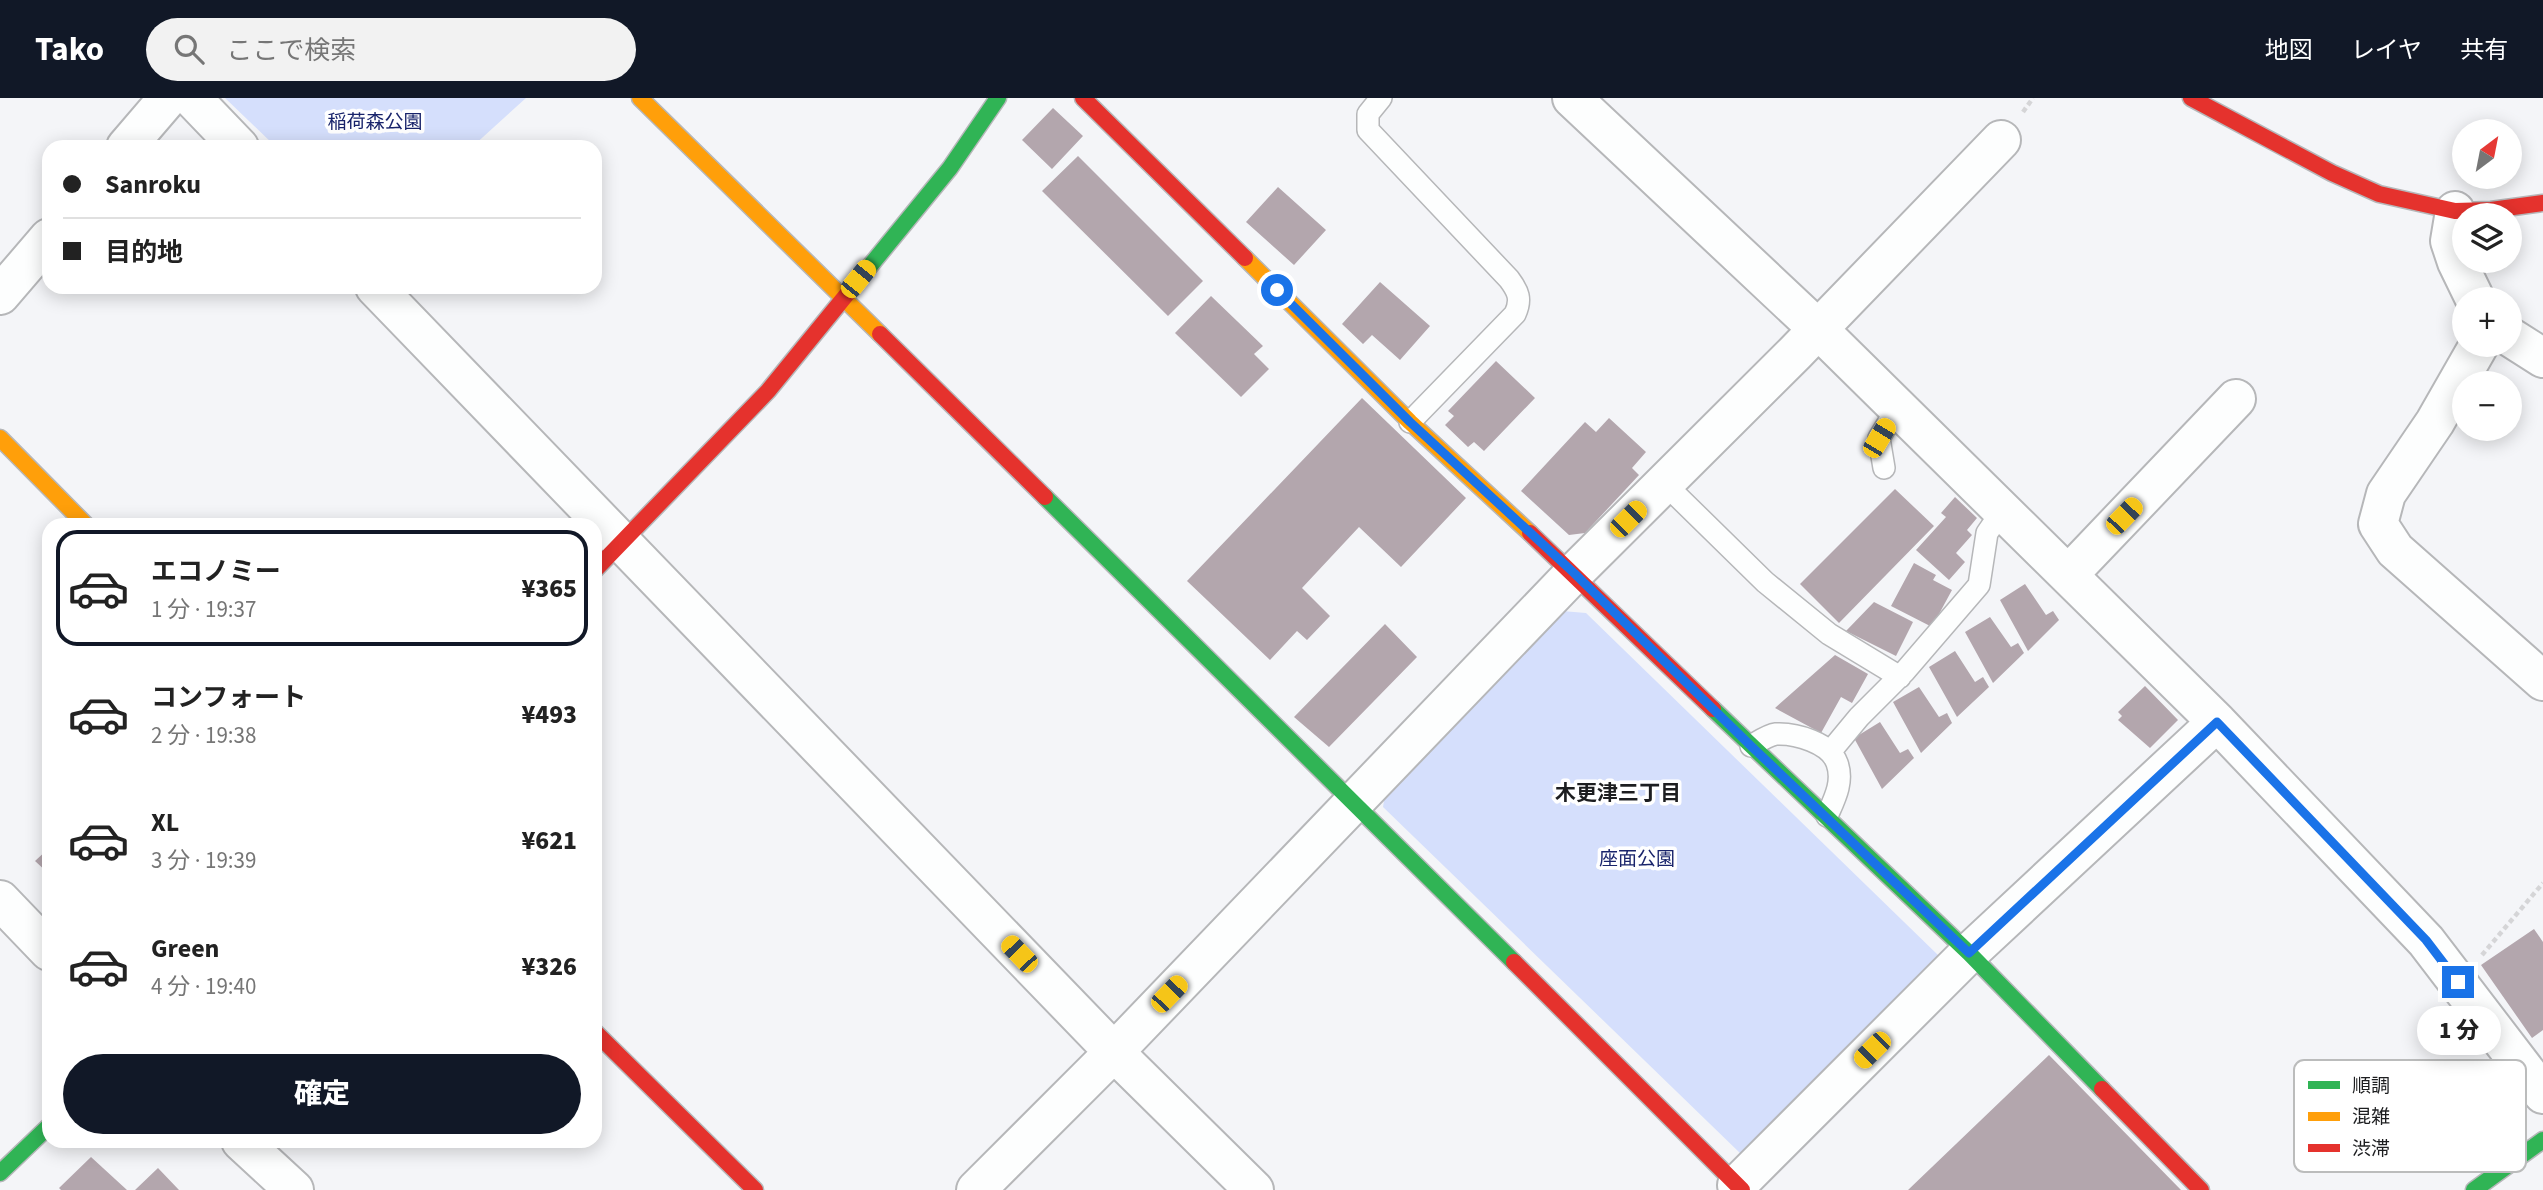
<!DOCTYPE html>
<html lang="ja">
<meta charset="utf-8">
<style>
:root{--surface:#fff;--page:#f2f2f2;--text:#222;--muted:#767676;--line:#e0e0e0;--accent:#111827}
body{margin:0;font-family:"Source Sans 3","Noto Sans JP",sans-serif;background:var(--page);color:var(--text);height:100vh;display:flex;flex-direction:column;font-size:26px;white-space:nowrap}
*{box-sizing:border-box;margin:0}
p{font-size:23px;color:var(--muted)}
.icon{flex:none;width:38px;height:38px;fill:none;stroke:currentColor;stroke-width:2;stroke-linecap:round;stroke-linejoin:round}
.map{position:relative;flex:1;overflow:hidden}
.drawer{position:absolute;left:42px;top:420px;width:560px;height:630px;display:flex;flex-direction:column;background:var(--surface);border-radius:21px;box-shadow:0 4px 18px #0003}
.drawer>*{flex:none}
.guide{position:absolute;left:42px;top:42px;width:560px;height:154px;border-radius:21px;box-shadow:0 4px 18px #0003;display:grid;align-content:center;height:154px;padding:0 21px;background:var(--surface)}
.needle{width:46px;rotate:32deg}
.buttons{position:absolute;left:2452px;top:21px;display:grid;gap:14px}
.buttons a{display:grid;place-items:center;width:70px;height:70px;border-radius:50%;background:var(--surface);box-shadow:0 4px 18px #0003;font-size:35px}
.end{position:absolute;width:32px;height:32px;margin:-16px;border:9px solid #1a73e8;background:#fff;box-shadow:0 0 0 4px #fff}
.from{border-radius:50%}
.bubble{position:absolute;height:49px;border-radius:24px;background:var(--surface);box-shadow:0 4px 18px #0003;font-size:23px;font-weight:800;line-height:49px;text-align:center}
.car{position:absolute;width:21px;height:42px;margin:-21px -10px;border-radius:9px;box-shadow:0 0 5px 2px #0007;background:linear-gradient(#f5c518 24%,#345 0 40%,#f5c518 0 76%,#345 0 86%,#f5c518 0)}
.guide b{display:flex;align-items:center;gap:24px;height:66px;font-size:26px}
.guide b+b{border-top:2px solid var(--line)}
.guide i{width:18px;height:18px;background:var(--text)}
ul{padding:12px 0 0;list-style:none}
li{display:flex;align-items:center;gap:21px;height:116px;margin:0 14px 10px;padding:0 7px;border:4px solid transparent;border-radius:21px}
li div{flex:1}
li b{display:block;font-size:26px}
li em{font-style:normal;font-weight:800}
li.on{border-color:var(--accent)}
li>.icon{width:63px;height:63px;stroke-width:1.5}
.primary-button{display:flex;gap:14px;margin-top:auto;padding:14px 21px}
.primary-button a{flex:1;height:80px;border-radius:42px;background:var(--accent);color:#fff;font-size:28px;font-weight:800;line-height:80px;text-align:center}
header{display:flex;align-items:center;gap:42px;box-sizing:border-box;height:98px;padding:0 35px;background:var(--accent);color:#fff}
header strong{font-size:33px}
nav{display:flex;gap:38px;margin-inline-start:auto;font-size:24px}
.search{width:490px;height:63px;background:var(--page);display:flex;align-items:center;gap:18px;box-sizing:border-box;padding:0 24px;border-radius:38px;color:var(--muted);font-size:26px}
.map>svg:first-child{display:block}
</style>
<header>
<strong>Tako</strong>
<div class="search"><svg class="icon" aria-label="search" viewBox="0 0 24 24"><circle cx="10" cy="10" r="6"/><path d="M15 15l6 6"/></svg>ここで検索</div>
<nav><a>地図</a><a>レイヤ</a><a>共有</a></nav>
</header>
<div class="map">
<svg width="2543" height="1092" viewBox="0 0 2543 1092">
<rect width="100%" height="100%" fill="#f4f5f8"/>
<path fill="#d5dffc" d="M 225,0 L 526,0 L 472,49 L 276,49 Z
M 1562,513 L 1586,515 L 1939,858 L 1741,1056 L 1383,709 L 1385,697 Z"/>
<path fill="#b3a6ad" d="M 1053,10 L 1083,38 L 1052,71 L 1022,42 Z
M 1078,58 L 1203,183 L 1168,218 L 1042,93 Z
M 1278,89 L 1326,132 L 1294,167 L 1246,124 Z
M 1380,184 L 1430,228 L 1400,262 L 1372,237 L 1363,246 L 1342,226 Z
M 1211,198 L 1263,248 L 1254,256 L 1269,271 L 1241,299 L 1175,235 Z
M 1496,263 L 1535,300 L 1484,353 L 1474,344 L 1468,349 L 1445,327 L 1454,318 L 1448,313 Z
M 1362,300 L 1466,400 L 1401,469 L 1359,429 L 1302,490 L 1330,518 L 1307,542 L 1297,533 L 1270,562 L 1187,483 Z
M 1609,320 L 1646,354 L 1632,370 L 1639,377 L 1585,435 L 1569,437 L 1521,393 L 1585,324 L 1596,334 Z
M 1895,391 L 1934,428 L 1839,525 L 1800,486 Z
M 1955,399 L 1977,420 L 1967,432 L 1972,437 L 1956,455 L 1965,464 L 1949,482 L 1916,452 L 1946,419 L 1941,415 Z
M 1914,465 L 1936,477 L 1933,482 L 1952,492 L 1932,529 L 1891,508 Z
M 2025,486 L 2046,517 L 2053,513 L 2059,522 L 2028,553 L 2000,502 Z
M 1874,504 L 1913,524 L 1896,558 L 1846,533 Z
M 1990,519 L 2011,549 L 2018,545 L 2024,555 L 1993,585 L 1965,534 Z
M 1385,526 L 1417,559 L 1329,649 L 1294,619 Z
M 1955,553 L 1975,584 L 1983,579 L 1989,589 L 1957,619 L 1929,569 Z
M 1835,557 L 1868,576 L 1852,605 L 1841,599 L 1821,635 L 1775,610 Z
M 2145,588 L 2178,622 L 2150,650 L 2118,622 L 2122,618 L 2118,614 Z
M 1919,589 L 1939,619 L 1947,615 L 1952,625 L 1921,655 L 1893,604 Z
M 1880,624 L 1900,655 L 1908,651 L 1914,660 L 1882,691 L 1854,640 Z
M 49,750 L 49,776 L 35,763 Z
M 2534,831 L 2543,844 L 2543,932 L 2532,940 L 2481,867 Z
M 2049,957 L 2181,1092 L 1908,1092 Z
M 91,1059 L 127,1092 L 61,1092 L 59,1090 Z
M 158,1070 L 179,1092 L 135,1092 Z"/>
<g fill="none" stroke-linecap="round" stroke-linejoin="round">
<g stroke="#b6b7b9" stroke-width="24">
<path id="lane" d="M 1381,0 L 1368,16 L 1368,32 L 1509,181 C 1518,193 1522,201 1515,216 L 1410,324
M 1884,370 L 1879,340 L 1898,309
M 1664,385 L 1765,484 L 1829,536 L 1900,579
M 1751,648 C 1758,644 1768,637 1776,636 C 1796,635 1830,645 1837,665 C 1844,684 1834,702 1827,718
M 1830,654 L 1859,619 L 1905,573 L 1979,487 L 1987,435 L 2003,412"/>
</g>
<g stroke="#b6b7b9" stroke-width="42">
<path id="street" d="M 192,0 L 239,49
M 1572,0 L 1818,231 L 2217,624 L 2426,843 L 2543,996
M 126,49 L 168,0
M 2455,113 L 2450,143 L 2457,164 L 2475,201
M 375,189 L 1114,954 L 1254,1092
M 0,197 L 49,140
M 2510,239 L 2543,260
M 2479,247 L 2435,324 L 2386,396 L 2378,426 L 2395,452 L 2543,583
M 2068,477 L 2236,301
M 0,802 L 49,853
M 241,1043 L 294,1092
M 1737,1087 L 1969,855 L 2217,624
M 976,1092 L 1114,954 L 1574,475 L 1795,255 L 2001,42"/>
</g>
<g stroke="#b6b7b9" stroke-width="19">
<path id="fast" d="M 861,179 L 950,70 L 998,0
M 1045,399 L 1514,864
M 1713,611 L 1969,855 L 2102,991
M 0,1075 L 49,1028
M 2474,1092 L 2543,1042"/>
</g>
<g stroke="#b6b7b9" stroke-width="19">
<path id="slow" d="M 640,0 L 880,236
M 1245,160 L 1410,324 L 1530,435
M 0,340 L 86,427"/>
</g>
<g stroke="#b6b7b9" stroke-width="19">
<path id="jam" d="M 1083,0 L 1245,160
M 2191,0 L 2332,75 L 2379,96 L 2455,113 L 2491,112 L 2543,105
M 880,236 L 1045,399
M 1530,435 L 1713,611
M 595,472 L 768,293 L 861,179
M 1514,864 L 1742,1092
M 595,934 L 755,1092
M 2102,991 L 2201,1092"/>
</g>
<path stroke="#d5d5d7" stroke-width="4.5" stroke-dasharray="5 3.5" stroke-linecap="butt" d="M 2023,14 L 2033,0
M 2482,857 L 2543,785"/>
<use href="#lane" stroke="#fdfefe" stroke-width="21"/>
<use href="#street" stroke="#fdfefe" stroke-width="38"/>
<use href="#fast" stroke="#30b455" stroke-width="16"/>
<use href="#slow" stroke="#ff9f0a" stroke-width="16"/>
<use href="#jam" stroke="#e5322d" stroke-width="16"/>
</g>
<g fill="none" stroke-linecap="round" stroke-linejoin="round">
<path stroke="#1a73e8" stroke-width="9" d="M 1277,192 L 1410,324 L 1574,475 L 1751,648 L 1969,855 L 2217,624 L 2426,842 L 2458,884"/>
</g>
<g text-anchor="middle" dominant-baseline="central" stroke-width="7" stroke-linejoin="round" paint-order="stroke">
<g font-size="19" fill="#19246b" stroke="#fff">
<text x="375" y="24">稲荷森公園</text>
<text x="1637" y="761">座面公園</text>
</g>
<g font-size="21" font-weight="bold" fill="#1d1e20" stroke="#fff">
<text x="1618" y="695">木更津三丁目</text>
</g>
</g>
<rect x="2294" y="962" width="232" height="112" rx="10" fill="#fff" stroke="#bbbcbc" stroke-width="2"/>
<rect x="2308" y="983" width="32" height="8" fill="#30b455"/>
<rect x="2308" y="1014" width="32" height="9" fill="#ff9f0a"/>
<rect x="2308" y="1046" width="32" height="8" fill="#e5322d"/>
<g font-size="19" fill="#1d1e20">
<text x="2352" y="994">順調</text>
<text x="2352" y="1025">混雑</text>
<text x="2352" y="1057">渋滞</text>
</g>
</svg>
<div class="buttons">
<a><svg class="needle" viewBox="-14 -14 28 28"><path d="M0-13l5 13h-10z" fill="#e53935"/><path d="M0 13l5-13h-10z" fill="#767676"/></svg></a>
<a><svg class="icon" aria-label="layers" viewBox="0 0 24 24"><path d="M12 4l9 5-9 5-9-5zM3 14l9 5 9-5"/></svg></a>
<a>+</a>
<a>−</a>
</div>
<i class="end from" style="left:1277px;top:192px"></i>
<i class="end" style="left:2458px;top:884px"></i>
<div class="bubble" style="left:2417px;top:908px;width:84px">1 分</div>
<i class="car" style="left:858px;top:181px;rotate:39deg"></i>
<i class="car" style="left:1879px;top:340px;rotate:31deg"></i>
<i class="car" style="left:2124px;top:418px;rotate:44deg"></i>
<i class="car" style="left:1628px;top:421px;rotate:45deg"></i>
<i class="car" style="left:1019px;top:856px;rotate:316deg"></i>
<i class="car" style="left:1169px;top:896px;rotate:44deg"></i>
<i class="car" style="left:1872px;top:952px;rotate:225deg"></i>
<div class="guide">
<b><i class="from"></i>Sanroku</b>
<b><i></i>目的地</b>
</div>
<section class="drawer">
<ul>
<li class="on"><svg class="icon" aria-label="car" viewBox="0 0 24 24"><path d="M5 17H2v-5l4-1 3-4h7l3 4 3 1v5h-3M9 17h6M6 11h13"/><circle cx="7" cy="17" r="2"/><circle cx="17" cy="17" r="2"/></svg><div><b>エコノミー</b><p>1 分 · 19:37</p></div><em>¥365</em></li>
<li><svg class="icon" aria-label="car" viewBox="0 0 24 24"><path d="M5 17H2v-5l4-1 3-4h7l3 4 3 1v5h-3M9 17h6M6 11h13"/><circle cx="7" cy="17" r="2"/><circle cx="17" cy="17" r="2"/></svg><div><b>コンフォート</b><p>2 分 · 19:38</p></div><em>¥493</em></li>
<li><svg class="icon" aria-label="car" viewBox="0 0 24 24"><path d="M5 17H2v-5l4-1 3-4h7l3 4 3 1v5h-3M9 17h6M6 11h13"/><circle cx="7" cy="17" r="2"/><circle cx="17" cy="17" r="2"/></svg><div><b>XL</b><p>3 分 · 19:39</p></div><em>¥621</em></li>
<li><svg class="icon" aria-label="car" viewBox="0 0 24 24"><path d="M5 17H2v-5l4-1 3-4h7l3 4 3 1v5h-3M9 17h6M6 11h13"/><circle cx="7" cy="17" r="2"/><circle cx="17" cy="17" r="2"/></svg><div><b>Green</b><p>4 分 · 19:40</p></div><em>¥326</em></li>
</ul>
<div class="primary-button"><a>確定</a></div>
</section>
</div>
